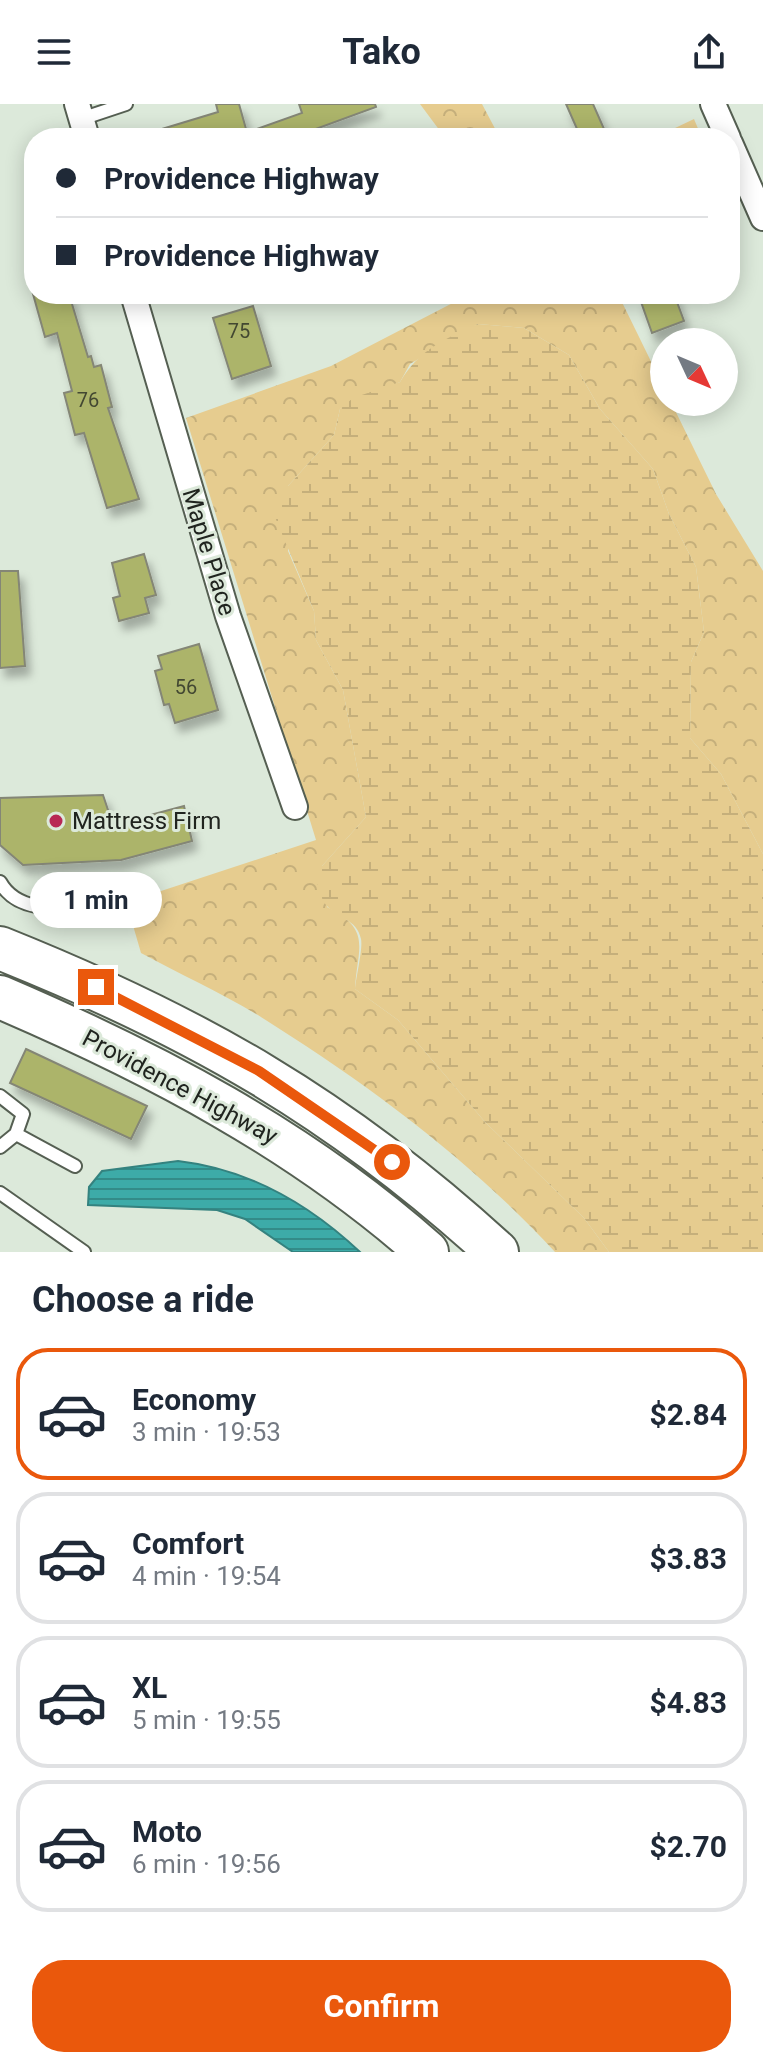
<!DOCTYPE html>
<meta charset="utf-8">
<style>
:root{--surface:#fff;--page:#f6f6f7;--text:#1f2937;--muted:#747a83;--line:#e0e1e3;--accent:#ea580c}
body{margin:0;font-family:Roboto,sans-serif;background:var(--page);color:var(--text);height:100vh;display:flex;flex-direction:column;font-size:30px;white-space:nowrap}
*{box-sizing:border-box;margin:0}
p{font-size:26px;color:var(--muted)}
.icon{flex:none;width:44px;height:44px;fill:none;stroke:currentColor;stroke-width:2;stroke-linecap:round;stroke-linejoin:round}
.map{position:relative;height:1148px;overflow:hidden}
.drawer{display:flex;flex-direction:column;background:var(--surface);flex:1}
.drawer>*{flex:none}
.guide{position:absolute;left:24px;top:24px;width:716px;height:176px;border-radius:32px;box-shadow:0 4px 20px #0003;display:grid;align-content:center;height:176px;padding:0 32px;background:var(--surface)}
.needle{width:52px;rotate:134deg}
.buttons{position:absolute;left:650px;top:224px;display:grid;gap:16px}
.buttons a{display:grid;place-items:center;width:88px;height:88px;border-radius:50%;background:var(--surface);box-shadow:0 4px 20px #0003;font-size:40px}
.end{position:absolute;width:36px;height:36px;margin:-18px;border:10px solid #ea580c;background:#fff;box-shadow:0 0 0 4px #fff}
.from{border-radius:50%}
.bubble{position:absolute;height:56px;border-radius:28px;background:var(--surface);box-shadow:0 4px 20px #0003;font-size:26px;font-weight:700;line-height:56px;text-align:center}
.guide b{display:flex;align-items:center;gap:28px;height:76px;font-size:30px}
.guide b+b{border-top:2px solid var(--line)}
.guide i{width:20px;height:20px;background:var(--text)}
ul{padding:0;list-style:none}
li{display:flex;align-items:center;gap:24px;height:132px;margin:0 16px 12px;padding:0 16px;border:4px solid var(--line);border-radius:32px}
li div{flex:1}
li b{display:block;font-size:30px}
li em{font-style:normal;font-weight:700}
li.current{border-color:var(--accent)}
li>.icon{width:72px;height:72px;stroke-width:1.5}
h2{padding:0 32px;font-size:36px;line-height:96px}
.primary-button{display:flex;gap:16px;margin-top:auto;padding:16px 32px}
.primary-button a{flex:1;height:92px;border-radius:32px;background:var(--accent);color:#fff;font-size:32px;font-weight:700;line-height:92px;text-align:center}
header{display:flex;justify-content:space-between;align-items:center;height:104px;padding:0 32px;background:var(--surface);font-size:36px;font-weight:700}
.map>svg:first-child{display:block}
</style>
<header><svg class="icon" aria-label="menu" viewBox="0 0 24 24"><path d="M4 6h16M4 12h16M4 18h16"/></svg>Tako<svg class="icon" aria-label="share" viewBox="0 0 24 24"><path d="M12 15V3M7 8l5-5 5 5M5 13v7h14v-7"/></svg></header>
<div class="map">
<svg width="763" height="1148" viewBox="0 0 763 1148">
<defs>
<pattern id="forest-crowns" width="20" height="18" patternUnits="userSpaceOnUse" patternTransform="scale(2)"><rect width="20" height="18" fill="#e6cc8f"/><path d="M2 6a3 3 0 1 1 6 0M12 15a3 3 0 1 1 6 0" fill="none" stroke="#c5af7b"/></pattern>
<pattern id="wetland-marsh" width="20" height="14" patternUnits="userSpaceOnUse" patternTransform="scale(2)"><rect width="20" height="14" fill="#e6cc8f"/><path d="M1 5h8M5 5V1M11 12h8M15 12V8" fill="none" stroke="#c5af7b"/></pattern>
<pattern id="water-rules" width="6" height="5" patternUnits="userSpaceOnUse" patternTransform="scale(2)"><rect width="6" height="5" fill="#3daba8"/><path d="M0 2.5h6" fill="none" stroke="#338b88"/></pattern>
<filter id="shadow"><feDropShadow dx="5" dy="9" stdDeviation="4" flood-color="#0004"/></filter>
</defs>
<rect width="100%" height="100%" fill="#dce9da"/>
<path fill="url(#forest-crowns)" d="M 420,0 L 482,0 L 500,34 L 439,34 L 443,31 Z
M 694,15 L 702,34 L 654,34 Z
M 470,190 L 618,190 L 664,284 L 664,298 L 671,298 L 716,390 L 763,467 L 763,750 L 721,670 L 690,634 L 691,558 L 704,528 L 696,463 L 669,410 L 653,365 L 600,305 L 569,251 L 524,224 L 478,220 L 410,260 L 400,278 L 340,305 L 334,331 L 288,382 L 288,447 L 314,507 L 316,536 L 343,586 L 366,713 L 322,762 L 327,803 C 373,826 357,844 355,885 L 398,916 L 485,1018 L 584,1114 L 609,1148 L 555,1148 C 474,1060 376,986 275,922 C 233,894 185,873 141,849 L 130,811 L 155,789 L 316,736 L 186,314 L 331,262 Z"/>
<path fill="url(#wetland-marsh)" d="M 478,220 L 524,224 L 569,251 L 600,305 L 653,365 L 669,410 L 696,463 L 704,528 L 691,558 L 690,634 L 721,670 L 763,750 L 763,1148 L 609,1148 L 584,1114 L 485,1018 L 398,916 L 355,885 C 356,873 363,845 361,835 C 357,815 337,814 326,801 C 322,796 320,789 317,784 L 322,762 L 366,713 L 343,586 L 316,536 L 314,507 L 272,406 L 288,382 L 334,331 L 340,305 L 353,294 L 400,278 C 419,246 444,235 478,220 Z"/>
<path fill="url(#water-rules)" stroke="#34827f" stroke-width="2" d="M 178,1057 C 248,1065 309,1100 360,1148 L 293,1148 L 245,1115 L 217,1106 L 88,1101 L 89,1083 L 102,1067 Z"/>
<path fill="#acb46a" stroke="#848676" stroke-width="2" filter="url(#shadow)" d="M 216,0 L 239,0 L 246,25 L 209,34 L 153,34 L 152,28 L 218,8 Z
M 299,0 L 375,0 L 376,3 L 310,27 L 313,34 L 240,34 L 240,31 L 302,9 Z
M 566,0 L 593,0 L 608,34 L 581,34 Z
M 33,190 L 69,190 L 88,253 L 91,252 L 94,263 L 101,261 L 112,303 L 108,304 L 139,395 L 107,404 L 84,329 L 75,331 L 64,289 L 72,287 L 57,229 L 45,233 Z
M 654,190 L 674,190 L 684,217 L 652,229 L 640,195 Z
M 253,202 L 271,262 L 232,275 L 213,214 Z
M 144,450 L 156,491 L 145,494 L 149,509 L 119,517 L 113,494 L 120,492 L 112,459 Z
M 0,467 L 18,467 L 25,562 L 0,564 Z
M 199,540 L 218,606 L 175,619 L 169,600 L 164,601 L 155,567 L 162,565 L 158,552 Z
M 103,691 L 113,721 L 184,702 L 192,737 L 121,756 L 23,761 L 0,741 L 0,694 Z
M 26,945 L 147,1002 L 131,1035 L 10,979 Z"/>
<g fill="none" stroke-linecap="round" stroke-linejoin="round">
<g stroke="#555f52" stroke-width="16">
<path id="lane" d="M 81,15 L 126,0
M 0,778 C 20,814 69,802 106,801
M 0,992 L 23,1010 L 16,1030 L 75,1062
M 0,1043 L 16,1030
M 0,1089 L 84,1148"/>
</g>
<g stroke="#555f52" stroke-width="28">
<path id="street" d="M 77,0 L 87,34
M 713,0 L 728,34
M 730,39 L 763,114
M 133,190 L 228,512 L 295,703"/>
</g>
<g stroke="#555f52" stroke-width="46">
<path id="highway" d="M 0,844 C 195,922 341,1005 497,1148
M 0,893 C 154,959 301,1036 427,1148"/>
</g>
<use href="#lane" stroke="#fff" stroke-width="12"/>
<use href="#street" stroke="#fff" stroke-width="24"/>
<use href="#highway" stroke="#fff" stroke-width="42"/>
</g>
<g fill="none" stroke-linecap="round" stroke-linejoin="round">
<path stroke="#ea580c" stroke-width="10" d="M 96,883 L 259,967 L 392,1058"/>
</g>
<circle fill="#b82854" stroke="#dce9da" stroke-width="3" cx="56" cy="717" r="8"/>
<g text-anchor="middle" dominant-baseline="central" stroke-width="6" stroke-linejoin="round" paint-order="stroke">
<g font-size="20" fill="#434832">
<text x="239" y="227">75</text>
<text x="88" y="296">76</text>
<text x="186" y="583">56</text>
</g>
<g font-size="24" fill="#20241f" stroke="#dce9da">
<text transform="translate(209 448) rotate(73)">Maple Place</text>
<text transform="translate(180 983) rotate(28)">Providence Highway</text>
</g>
<g font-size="24" fill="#20241f" stroke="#dce9da" text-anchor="start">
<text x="72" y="717">Mattress Firm</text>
</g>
</g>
</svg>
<div class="buttons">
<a><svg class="needle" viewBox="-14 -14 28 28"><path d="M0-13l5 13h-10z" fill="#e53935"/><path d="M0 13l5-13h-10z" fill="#747a83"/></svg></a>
</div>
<i class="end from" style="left:392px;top:1058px"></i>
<i class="end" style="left:96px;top:883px"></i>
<div class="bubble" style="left:30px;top:768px;width:132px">1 min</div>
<div class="guide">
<b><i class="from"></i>Providence Highway</b>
<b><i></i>Providence Highway</b>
</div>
</div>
<section class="drawer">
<h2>Choose a ride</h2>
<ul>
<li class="current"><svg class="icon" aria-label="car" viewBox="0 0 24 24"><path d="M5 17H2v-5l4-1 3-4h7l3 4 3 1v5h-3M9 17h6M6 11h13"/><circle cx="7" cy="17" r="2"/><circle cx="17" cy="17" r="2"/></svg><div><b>Economy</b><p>3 min · 19:53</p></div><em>$2.84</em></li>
<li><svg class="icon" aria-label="car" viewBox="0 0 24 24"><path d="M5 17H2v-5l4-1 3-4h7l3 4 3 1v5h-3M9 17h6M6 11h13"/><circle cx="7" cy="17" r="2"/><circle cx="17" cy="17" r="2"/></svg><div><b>Comfort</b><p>4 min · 19:54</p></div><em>$3.83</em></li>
<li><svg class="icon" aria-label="car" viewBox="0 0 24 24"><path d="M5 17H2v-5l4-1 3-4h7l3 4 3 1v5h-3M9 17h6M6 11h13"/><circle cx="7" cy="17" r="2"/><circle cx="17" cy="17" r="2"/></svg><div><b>XL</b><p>5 min · 19:55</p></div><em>$4.83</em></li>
<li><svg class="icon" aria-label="car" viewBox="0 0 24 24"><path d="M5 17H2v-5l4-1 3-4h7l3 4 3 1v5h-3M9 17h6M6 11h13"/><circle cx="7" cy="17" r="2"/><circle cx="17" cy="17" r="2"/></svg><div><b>Moto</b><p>6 min · 19:56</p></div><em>$2.70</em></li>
</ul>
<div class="primary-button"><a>Confirm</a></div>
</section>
